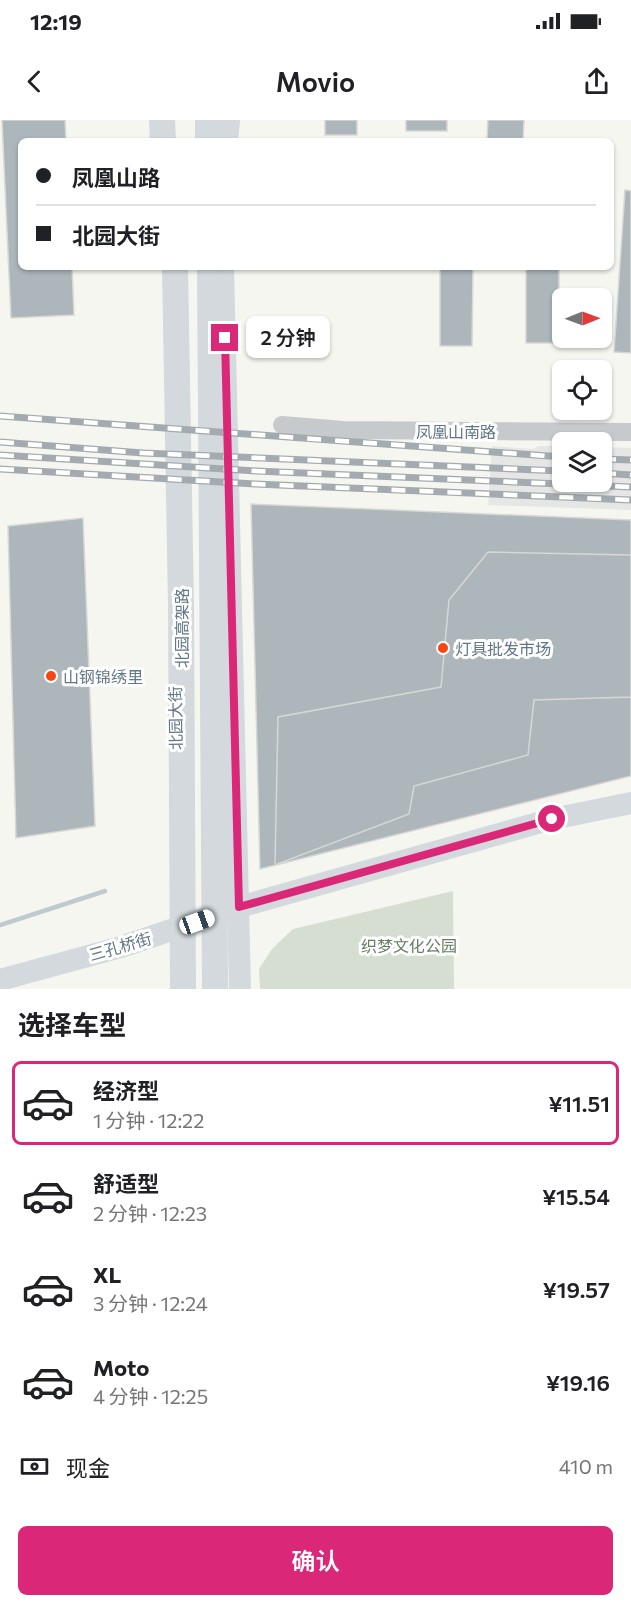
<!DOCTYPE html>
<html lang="zh">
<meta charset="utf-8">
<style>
:root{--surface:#fff;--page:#f6f6f6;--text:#202124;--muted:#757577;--line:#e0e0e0;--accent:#db2777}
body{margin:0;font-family:Commissioner,"Noto Sans SC",sans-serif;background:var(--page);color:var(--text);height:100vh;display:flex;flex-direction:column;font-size:22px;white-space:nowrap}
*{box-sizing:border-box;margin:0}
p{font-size:20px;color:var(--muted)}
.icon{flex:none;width:33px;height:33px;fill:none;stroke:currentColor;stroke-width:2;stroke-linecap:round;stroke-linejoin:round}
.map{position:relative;height:869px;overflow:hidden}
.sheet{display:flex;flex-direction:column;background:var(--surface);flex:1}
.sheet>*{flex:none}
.guide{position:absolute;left:18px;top:18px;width:596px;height:132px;border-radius:9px;box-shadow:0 2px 4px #0004;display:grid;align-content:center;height:132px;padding:0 18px;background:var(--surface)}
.needle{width:39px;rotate:89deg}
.tools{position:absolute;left:552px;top:168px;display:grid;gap:12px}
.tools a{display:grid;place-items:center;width:60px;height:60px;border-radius:9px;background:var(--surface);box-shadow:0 2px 4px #0004;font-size:30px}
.end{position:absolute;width:27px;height:27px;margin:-14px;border:8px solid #db2777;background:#fff;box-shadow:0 0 0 3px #fff}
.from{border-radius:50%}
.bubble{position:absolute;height:42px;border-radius:9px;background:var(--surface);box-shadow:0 2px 4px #0004;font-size:20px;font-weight:600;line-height:42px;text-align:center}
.car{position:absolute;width:18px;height:36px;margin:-18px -9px;border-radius:8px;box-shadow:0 0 4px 2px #0007;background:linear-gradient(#fff 24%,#345 0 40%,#fff 0 76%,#345 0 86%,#fff 0)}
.guide b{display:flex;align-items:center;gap:21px;height:57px;font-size:22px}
.guide b+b{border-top:2px solid var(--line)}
.guide i{width:15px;height:15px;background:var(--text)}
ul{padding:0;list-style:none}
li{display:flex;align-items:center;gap:18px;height:84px;margin:0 12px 9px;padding:0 6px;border:3px solid transparent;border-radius:9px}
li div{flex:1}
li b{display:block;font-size:22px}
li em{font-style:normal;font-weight:600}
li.selected{border-color:var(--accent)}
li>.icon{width:54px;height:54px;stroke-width:1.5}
h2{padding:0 18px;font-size:27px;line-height:72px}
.pay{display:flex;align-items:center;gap:15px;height:66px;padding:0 18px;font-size:22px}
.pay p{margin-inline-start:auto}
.primary-button{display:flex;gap:12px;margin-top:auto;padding:12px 18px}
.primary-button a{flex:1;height:69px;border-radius:9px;background:var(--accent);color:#fff;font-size:24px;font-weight:600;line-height:69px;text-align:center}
.status{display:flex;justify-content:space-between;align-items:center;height:42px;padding:0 30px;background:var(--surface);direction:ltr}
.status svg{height:16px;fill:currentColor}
header{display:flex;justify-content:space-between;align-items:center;height:78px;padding:0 18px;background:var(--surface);font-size:27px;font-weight:600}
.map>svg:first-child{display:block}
</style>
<div class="status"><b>12:19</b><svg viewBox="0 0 49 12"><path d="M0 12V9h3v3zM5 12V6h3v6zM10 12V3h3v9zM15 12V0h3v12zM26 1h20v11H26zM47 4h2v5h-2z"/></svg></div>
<header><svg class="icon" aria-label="back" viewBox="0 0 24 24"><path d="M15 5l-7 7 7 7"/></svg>Movio<svg class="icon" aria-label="share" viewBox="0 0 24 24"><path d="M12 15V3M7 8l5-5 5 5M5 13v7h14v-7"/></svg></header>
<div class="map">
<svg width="631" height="869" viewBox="0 0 631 869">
<rect width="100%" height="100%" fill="#f6f6f1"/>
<path fill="#e6e7e5" d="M 492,326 L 533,329 L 539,326 L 562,326 L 562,362 L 602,362 L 602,327 L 631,328 L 631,390 L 488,385 Z"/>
<path fill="#d6ded2" d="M 453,771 L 454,869 L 260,869 L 259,849 L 272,829 L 293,809 Z"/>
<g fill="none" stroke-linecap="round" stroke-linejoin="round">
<path stroke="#becacf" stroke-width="4.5" d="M 0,805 L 105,771"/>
</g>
<path fill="#acb6bb" stroke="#d7d7d4" stroke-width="1.5" d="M 2,0 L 65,0 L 66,21 L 21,21 L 21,147 L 72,147 L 74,195 L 11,198 Z
M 325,0 L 357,0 L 357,15 L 325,15 Z
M 406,0 L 447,0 L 447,11 L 406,11 Z
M 488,0 L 524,0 L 523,21 L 487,19 Z
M 625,70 L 631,71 L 631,233 L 614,232 Z
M 440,147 L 473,147 L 472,226 L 440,226 Z
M 526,147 L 559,147 L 559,223 L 526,223 Z
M 251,384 L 631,400 L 631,656 L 260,749 Z
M 83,398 L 95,706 L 16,718 L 8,406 Z
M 488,432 L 631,435 L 631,577 L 534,580 L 528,635 L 414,666 L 409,694 L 275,745 L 278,597 L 441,567 L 449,480 Z"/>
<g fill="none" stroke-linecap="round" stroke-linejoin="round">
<path stroke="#c7cacd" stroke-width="18" d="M 282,305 L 343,310 L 631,312"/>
<path stroke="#d3d9dd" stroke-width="22" d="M 223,147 L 240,869
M 0,860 L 121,827 L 239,787 L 552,699 L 631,683"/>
<path stroke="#d3d9dd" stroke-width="26" d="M 162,0 L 163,21
M 208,0 L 208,21
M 225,21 L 227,0
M 175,147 L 181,487 L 183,869
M 210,147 L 215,869"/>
<g stroke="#a4abb0" stroke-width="7">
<path id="rail" d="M 0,296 L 562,337
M 0,322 L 143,333 L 562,351
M 0,335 L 256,351 L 631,367
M 602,339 L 631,340
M 0,349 L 255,364 L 631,380
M 602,353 L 631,355"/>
</g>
<use href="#rail" stroke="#fff" stroke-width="4.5" stroke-dasharray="14" stroke-linecap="butt"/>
</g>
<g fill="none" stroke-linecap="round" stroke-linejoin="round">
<path stroke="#db2777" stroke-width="8" d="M 225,218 L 239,787 L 552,699"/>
</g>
<g fill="#f64611" stroke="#fff" stroke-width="2">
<circle cx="443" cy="528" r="6"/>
<circle cx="51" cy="556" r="6"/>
</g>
<g text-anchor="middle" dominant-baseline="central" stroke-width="6" stroke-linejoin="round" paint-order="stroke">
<g font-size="16" fill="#617686" stroke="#fff">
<text x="456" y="311">凤凰山南路</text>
<text transform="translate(181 508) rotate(-90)">北园高架路</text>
<text transform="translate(175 598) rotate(-91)">北园大街</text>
<text transform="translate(120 826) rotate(-16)">三孔桥街</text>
</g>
<g font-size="16" fill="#617686" stroke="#fff" text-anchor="start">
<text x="455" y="528">灯具批发市场</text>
<text x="63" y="556">山钢锦绣里</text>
</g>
<g font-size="16" fill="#667c61" stroke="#fff">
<text x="409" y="825">织梦文化公园</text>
</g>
</g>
</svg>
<div class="tools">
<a><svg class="needle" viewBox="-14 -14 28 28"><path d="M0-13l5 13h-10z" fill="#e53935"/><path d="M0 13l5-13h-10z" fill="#757577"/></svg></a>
<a><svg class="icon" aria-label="locate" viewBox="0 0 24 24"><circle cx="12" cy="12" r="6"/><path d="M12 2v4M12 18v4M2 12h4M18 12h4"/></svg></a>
<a><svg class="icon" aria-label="layers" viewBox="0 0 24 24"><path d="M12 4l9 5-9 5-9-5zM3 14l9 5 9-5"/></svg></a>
</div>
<i class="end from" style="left:552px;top:699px"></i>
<i class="end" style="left:225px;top:218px"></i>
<div class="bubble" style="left:246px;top:196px;width:84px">2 分钟</div>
<i class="car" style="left:197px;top:802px;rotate:70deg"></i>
<div class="guide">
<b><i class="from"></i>凤凰山路</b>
<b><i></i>北园大街</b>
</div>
</div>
<section class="sheet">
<h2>选择车型</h2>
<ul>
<li class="selected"><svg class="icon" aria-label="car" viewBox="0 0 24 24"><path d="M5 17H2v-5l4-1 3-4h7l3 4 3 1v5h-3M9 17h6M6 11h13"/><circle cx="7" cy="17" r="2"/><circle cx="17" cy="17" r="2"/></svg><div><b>经济型</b><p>1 分钟 · 12:22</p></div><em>¥11.51</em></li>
<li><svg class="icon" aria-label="car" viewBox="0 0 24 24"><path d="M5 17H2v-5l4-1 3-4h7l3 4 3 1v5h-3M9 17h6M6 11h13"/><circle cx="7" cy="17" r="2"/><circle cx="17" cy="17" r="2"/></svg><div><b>舒适型</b><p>2 分钟 · 12:23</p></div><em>¥15.54</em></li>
<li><svg class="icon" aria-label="car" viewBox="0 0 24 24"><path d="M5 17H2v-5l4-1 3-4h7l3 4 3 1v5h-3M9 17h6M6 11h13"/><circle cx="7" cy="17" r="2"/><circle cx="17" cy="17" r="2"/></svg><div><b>XL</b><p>3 分钟 · 12:24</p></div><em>¥19.57</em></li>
<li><svg class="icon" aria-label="car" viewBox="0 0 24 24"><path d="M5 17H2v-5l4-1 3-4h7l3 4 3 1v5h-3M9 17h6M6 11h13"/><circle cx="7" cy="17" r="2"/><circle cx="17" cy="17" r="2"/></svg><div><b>Moto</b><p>4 分钟 · 12:25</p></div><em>¥19.16</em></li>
</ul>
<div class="pay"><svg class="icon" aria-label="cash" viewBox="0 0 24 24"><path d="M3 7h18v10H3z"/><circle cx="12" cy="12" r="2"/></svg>现金<p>410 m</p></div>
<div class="primary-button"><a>确认</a></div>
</section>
